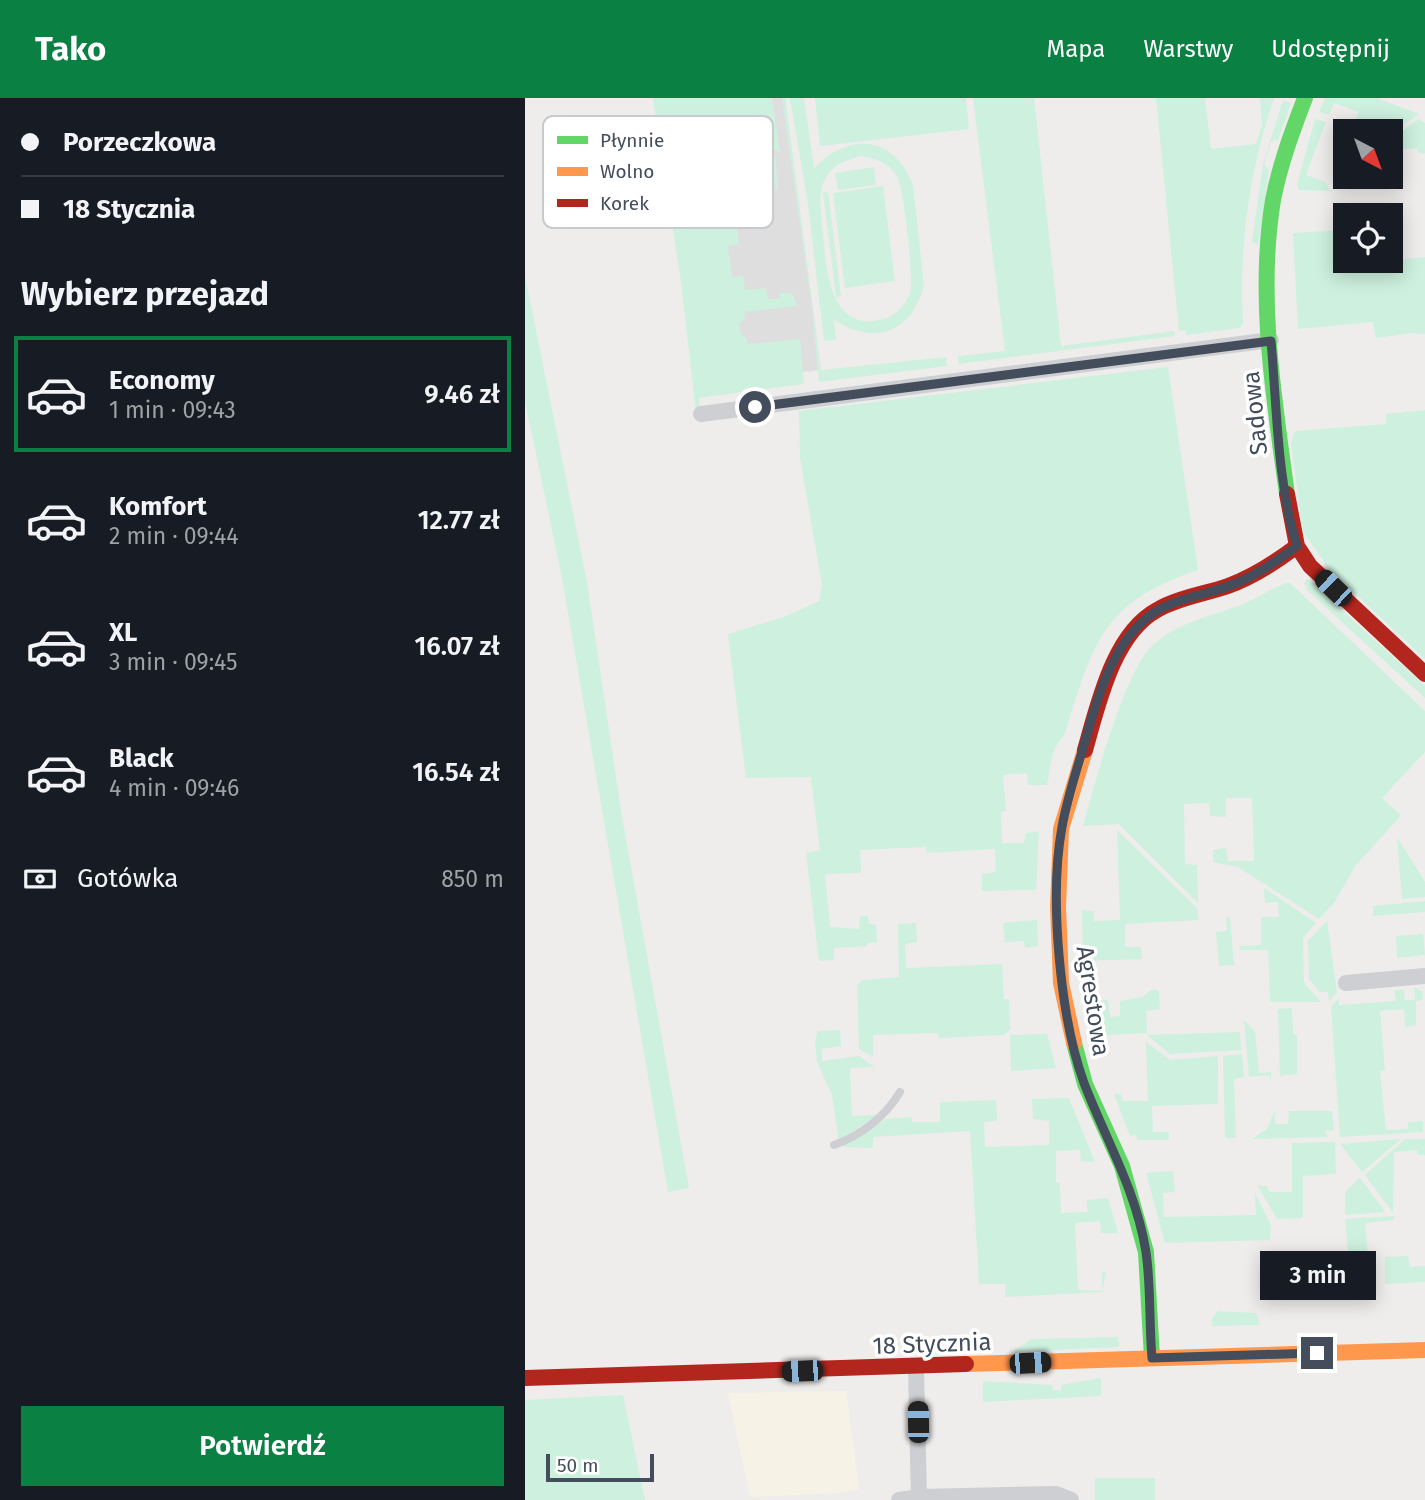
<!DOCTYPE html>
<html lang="pl">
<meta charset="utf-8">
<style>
:root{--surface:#171b24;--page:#20242c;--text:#f1f3f6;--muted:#9ea1a6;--line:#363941;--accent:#0b8043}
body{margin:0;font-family:"Fira Sans",sans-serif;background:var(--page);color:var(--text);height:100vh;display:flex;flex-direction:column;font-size:26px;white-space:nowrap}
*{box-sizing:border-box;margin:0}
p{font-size:23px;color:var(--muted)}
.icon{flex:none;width:38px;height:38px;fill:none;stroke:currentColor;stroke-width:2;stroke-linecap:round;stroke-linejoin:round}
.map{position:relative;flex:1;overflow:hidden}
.panel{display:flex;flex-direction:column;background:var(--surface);width:525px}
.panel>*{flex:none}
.top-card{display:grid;align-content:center;height:154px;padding:0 21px;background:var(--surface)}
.needle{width:46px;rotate:139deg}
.controls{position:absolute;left:808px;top:21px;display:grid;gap:14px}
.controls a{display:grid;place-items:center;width:70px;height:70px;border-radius:0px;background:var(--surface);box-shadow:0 4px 18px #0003;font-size:35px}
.scale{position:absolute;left:21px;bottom:18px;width:108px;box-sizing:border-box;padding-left:7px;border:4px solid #434d5b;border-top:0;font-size:19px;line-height:24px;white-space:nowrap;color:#434d5b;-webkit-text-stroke:5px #fff;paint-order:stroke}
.end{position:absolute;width:32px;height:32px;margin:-16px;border:9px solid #434d5b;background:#fff;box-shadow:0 0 0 4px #fff}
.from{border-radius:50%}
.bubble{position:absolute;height:49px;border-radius:0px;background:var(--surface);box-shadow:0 4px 18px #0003;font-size:23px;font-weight:600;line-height:49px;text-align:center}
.car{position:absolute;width:21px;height:42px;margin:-21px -10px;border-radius:9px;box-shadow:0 0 5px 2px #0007;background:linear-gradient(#222 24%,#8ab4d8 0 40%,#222 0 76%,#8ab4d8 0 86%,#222 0)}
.top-card b{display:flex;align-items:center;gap:24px;height:66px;font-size:26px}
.top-card b+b{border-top:2px solid var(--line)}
.top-card i{width:18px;height:18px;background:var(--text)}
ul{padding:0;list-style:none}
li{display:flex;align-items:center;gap:21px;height:116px;margin:0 14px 10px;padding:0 7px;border:4px solid transparent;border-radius:0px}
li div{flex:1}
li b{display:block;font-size:26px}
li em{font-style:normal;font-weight:600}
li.active{border-color:var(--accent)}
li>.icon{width:63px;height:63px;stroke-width:1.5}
h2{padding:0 21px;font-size:32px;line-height:84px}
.pay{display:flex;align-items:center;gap:18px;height:77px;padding:0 21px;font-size:26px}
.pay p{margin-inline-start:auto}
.button{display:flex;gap:14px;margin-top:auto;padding:14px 21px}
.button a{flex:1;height:80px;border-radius:0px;background:var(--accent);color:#fff;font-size:28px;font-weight:600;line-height:80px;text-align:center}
header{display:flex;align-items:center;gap:42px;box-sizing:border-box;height:98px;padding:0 35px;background:var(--accent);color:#fff}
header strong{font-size:33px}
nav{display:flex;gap:38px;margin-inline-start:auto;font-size:24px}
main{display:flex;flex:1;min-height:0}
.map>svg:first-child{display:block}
</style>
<header>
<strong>Tako</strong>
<nav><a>Mapa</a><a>Warstwy</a><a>Udostępnij</a></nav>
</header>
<main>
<section class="panel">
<div class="top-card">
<b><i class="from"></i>Porzeczkowa</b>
<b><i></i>18 Stycznia</b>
</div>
<h2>Wybierz przejazd</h2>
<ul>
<li class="active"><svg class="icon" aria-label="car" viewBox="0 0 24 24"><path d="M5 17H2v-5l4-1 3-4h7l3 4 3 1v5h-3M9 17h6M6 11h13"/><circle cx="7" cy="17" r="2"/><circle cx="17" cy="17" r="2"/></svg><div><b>Economy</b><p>1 min · 09:43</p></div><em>9.46 zł</em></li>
<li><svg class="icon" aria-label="car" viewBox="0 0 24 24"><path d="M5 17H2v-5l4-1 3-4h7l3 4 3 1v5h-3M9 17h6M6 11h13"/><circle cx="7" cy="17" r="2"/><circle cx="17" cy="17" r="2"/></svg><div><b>Komfort</b><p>2 min · 09:44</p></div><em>12.77 zł</em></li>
<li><svg class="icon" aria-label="car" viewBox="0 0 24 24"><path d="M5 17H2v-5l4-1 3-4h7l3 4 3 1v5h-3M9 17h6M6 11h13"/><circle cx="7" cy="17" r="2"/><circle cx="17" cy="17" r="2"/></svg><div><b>XL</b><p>3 min · 09:45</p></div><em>16.07 zł</em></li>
<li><svg class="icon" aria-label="car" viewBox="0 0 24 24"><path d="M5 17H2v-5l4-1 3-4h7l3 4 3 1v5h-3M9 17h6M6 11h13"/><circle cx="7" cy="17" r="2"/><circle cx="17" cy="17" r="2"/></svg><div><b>Black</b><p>4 min · 09:46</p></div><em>16.54 zł</em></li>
</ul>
<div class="pay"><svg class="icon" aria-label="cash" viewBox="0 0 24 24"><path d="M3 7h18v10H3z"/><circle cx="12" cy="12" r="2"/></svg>Gotówka<p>850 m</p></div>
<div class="button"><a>Potwierdź</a></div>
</section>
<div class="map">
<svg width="900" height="1402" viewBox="0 0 900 1402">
<rect width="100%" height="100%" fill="#eeedec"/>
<path fill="#f6f3e6" d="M 321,1293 L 334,1391 L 313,1395 L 225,1399 L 203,1295 Z"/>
<path fill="#dfdedf" d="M 176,0 L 260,0 L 296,272 L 214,281 Z"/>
<path fill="#cef0de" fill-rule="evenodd" d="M 128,0 L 247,0 L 255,54 L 234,47 L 226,49 L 227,55 L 250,58 L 253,91 L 251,92 L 248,69 L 233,71 L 231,60 L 217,62 L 218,72 L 203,75 L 205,89 L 196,91 L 199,117 L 210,116 L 214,146 L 203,148 L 207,179 L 218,178 L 220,192 L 241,190 L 243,201 L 255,200 L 255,195 L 267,195 L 272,208 L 220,214 L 219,222 L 214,225 L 216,236 L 221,240 L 223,246 L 275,241 L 279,286 L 174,300 L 175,322 L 172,323 L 156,184 Z
M 257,0 L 260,0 L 296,272 L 421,259 L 422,268 L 294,284 L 287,210 Z
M 265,0 L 279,0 L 289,70 C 324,34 369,37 388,87 L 399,188 C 386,235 350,248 309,222 L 311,242 L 299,243 L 283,106 ZM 336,58 C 351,60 364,65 372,78 C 379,91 389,181 385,195 C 381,208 368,220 354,222 C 305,233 301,170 298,137 C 297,117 290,92 304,75 C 312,64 324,62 336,58 Z
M 290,0 L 441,0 L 444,31 L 295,48 Z
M 448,0 L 509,0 L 536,248 L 649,233 L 650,238 L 434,266 L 433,258 L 480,253 Z
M 631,0 L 680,0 L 686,51 L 731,46 L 737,27 L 735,0 L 749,0 C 724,74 714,146 718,225 L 715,230 L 661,237 L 660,232 L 654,233 Z
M 800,0 L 852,0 L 894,16 L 866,36 L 866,33 L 832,33 L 836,25 L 830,22 L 834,14 L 809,5 L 804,17 L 794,14 Z
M 758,2 L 766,5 L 753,42 L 746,43 L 739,66 L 744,72 L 733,147 L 727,144 L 738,66 Z
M 790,21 L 801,24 L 781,77 L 800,84 L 805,93 L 774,92 L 772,87 Z
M 893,21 L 900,25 L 900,55 L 893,55 L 892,50 L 871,52 L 872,86 L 858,86 L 858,79 L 866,79 L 866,41 Z
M 349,69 L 351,87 L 313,92 L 310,75 Z
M 358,88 L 370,183 L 320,190 L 308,95 Z
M 298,94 L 303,94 L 316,198 L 311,199 Z
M 821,132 L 821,163 L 841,165 L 900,159 L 900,236 L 886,235 L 851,240 L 848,224 L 773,231 L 768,135 Z
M 0,178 L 62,484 L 97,719 L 164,1090 L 143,1094 L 37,480 L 0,303 Z
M 643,269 L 673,472 C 574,505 568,548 539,638 C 525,651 526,669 522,687 L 503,687 L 502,675 L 478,677 L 481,713 L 476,713 L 477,745 L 499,745 L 501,735 L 514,733 L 511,792 L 457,793 L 457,776 L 471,774 L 470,751 L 402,755 L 401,749 L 335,752 L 336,775 L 300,776 L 305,829 L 334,831 L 335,818 L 343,818 L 344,826 L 351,827 L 352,844 L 342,845 L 342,848 L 309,850 L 309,862 L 294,863 L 281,755 L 295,752 L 286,679 L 221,680 L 203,536 L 259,519 L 294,503 L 297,487 L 275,360 L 274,313 Z
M 900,312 L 900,561 L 805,472 L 778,434 L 766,345 L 770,333 L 861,326 L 861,316 Z
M 782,480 L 900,588 L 900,600 L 782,492 L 779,485 Z
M 764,484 L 900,613 L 900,654 L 857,700 L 875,716 L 874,720 L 831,767 L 809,805 L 794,821 L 713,769 L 688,764 L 688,752 L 701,750 L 703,763 L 729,763 L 727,700 L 701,700 L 701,719 L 685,718 L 684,705 L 659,706 L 660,766 L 672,767 L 673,805 L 594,726 L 558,728 C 569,688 600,572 628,547 C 652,525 681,520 710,509 C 729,503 745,490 764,484 Z
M 592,732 L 672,810 L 674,822 L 600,826 L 600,849 L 616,849 L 617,861 L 558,863 L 557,812 L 569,813 L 569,823 L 595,822 Z
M 872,739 L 900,784 L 900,799 L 877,801 Z
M 739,790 L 791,825 L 778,840 L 779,885 L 796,904 L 745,904 L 743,852 L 715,852 L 714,848 L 736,847 L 736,819 L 754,819 L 753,804 L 740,805 Z
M 900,803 L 900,814 L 848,818 L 848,808 Z
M 701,819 L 705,820 L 709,867 L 694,868 L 691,834 L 702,833 Z
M 512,822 L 513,848 L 500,850 L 499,843 L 480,844 L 478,825 Z
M 802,823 L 812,895 L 804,903 L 803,894 L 795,894 L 784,881 L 783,843 Z
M 391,825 L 392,844 L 380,846 L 381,870 L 477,866 L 479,901 L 484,901 L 485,932 L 479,937 L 414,940 L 413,935 L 348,937 L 348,959 L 334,951 L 332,887 L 338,882 L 374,879 L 373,826 Z
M 898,836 L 900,857 L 872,860 L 871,838 Z
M 889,889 L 898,894 L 898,901 L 891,904 L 891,927 L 880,929 L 879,911 L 855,913 L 860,972 L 855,973 L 861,1032 L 883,1031 L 883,1024 L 898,1023 L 898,1034 L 815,1039 L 806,909 L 814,900 L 814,907 L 871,903 L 869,892 L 879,892 L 880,902 L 890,902 Z
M 626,892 L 634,892 L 635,911 L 621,913 L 622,935 L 568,938 L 564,903 L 583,902 L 585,919 L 595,918 L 595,903 L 618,899 Z
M 767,910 L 768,936 L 772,937 L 772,976 L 755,978 L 753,911 Z
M 719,922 L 730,934 L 734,975 L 746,974 L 746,983 L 744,977 L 724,979 Z
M 315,932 L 316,948 L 297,951 L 297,963 L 334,958 L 349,969 L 325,970 L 327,1018 L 352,1017 L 321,1038 L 326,1044 L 361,1021 L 387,1019 L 387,1024 L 415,1024 L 415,1004 L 471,1002 L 472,1023 L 459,1024 L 460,1049 L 524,1047 L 524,1023 L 508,1021 L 507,1001 L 544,1000 L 570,1064 L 556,1063 L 555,1052 L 531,1053 L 531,1084 L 535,1085 L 536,1115 L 562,1114 L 562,1102 L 583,1100 L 593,1135 L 576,1135 L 575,1123 L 550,1125 L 553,1192 L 577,1193 L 577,1174 L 581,1174 L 577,1194 L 480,1199 L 481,1186 L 454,1186 L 445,1033 L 348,1039 L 348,1050 L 319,1049 L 314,1043 L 307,997 L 292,964 L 290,943 L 293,933 Z
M 715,934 L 716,952 L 645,956 L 622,937 Z
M 522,936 L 531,970 L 486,973 L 485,937 Z
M 621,944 L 645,962 L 693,958 L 693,1006 L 627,1008 L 628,1034 L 644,1034 L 644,1042 L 613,1042 L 611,1037 L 605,1038 L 589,996 L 596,996 L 598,1003 L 623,1003 Z
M 717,956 L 719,979 L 709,981 L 711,1040 L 700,1040 L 698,958 Z
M 750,1012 L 750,1026 L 763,1026 L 764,1013 L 807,1013 L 809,1032 L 800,1033 L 803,1039 L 727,1041 L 742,1031 Z
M 876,1041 L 837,1074 L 815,1046 Z
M 880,1041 L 900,1041 L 900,1057 L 893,1057 L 892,1052 L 869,1054 L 868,1115 L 840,1077 Z
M 810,1044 L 811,1076 L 778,1078 L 778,1120 L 752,1121 L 733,1088 L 742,1088 L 744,1094 L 767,1094 L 767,1045 Z
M 648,1073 L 650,1094 L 638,1095 L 639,1119 L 731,1117 L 730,1095 L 746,1127 L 745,1142 L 640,1145 L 621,1075 Z
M 835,1080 L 860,1114 L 820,1117 L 820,1094 Z
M 869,1118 L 869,1122 L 840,1125 L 843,1160 L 824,1162 L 820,1121 Z
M 883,1158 L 885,1169 L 900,1168 L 900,1184 L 860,1186 L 860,1159 Z
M 693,1213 L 731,1215 L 735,1227 L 687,1228 L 687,1221 Z
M 593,1239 L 594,1249 L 488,1254 L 506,1241 Z
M 576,1280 L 576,1298 L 458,1304 L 458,1283 L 527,1287 L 528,1292 L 536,1293 L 536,1287 Z
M 98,1297 L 120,1402 L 0,1402 L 0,1302 Z
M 570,1380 L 630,1380 L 630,1402 L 570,1402 Z"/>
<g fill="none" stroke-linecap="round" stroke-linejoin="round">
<path stroke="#cdcfd2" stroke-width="8" d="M 309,1047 C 335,1038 361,1018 375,994"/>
<path stroke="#cdcfd2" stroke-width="16" d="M 176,316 L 746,242
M 821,885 L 900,878
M 391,1270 L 394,1402
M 374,1402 L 394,1399 L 531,1396 L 546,1402"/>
<path stroke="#63d668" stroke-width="16" d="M 762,396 C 749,300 732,199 748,102 C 755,66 767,34 780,0
M 549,945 L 560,986 L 597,1068 L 621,1154 L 627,1260"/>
<path stroke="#ff974d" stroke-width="16" d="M 549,945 L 536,885 L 533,809 L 536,731 L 560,652
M 441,1266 L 900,1252"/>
<path stroke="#b3261e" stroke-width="16" d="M 762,396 L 772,448 L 785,468 L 900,576
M 560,652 C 573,607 588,536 632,512 C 652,500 680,496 703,488 C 728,479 751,464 772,448
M 0,1280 L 441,1266"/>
</g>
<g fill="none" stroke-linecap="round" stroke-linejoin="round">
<path stroke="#434d5b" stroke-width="9" d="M 230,309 L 746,243 C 752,310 752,384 772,448 C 752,463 732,477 709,486 C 677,499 642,500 617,524 C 584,555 571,605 559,647 C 551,674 542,701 537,729 C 524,799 535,919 559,985 C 581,1042 611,1092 621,1154 C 626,1188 624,1225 627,1260 L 792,1255"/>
</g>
<g text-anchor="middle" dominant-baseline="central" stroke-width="7" stroke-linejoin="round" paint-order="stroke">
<g font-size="24" fill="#434d5b" stroke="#fff">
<text transform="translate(730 315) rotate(-96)">Sadowa</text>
<text transform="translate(568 903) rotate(81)">Agrestowa</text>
<text transform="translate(407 1246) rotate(-2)">18 Stycznia</text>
</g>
</g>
<rect x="18" y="18" width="230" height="112" rx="10" fill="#fff" stroke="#c7cace" stroke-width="2"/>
<rect x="32" y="38" width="31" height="8" fill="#63d668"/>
<rect x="32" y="69" width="31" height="9" fill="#ff974d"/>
<rect x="32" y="101" width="31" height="8" fill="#b3261e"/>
<g font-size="19" fill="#434d5b">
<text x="75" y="49">Płynnie</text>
<text x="75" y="80">Wolno</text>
<text x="75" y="112">Korek</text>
</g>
</svg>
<div class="controls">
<a><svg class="needle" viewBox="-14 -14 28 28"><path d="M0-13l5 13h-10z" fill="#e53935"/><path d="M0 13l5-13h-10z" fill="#9ea1a6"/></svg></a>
<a><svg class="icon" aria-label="locate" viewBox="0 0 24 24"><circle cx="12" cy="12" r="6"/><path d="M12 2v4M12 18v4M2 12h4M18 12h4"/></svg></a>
</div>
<div class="scale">50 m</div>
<i class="end from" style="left:230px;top:309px"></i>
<i class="end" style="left:792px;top:1255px"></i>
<div class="bubble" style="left:735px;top:1153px;width:116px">3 min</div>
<i class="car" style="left:808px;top:490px;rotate:314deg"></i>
<i class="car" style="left:505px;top:1265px;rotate:87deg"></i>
<i class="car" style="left:277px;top:1273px;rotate:268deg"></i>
<i class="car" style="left:393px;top:1324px;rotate:359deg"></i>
</div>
</main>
